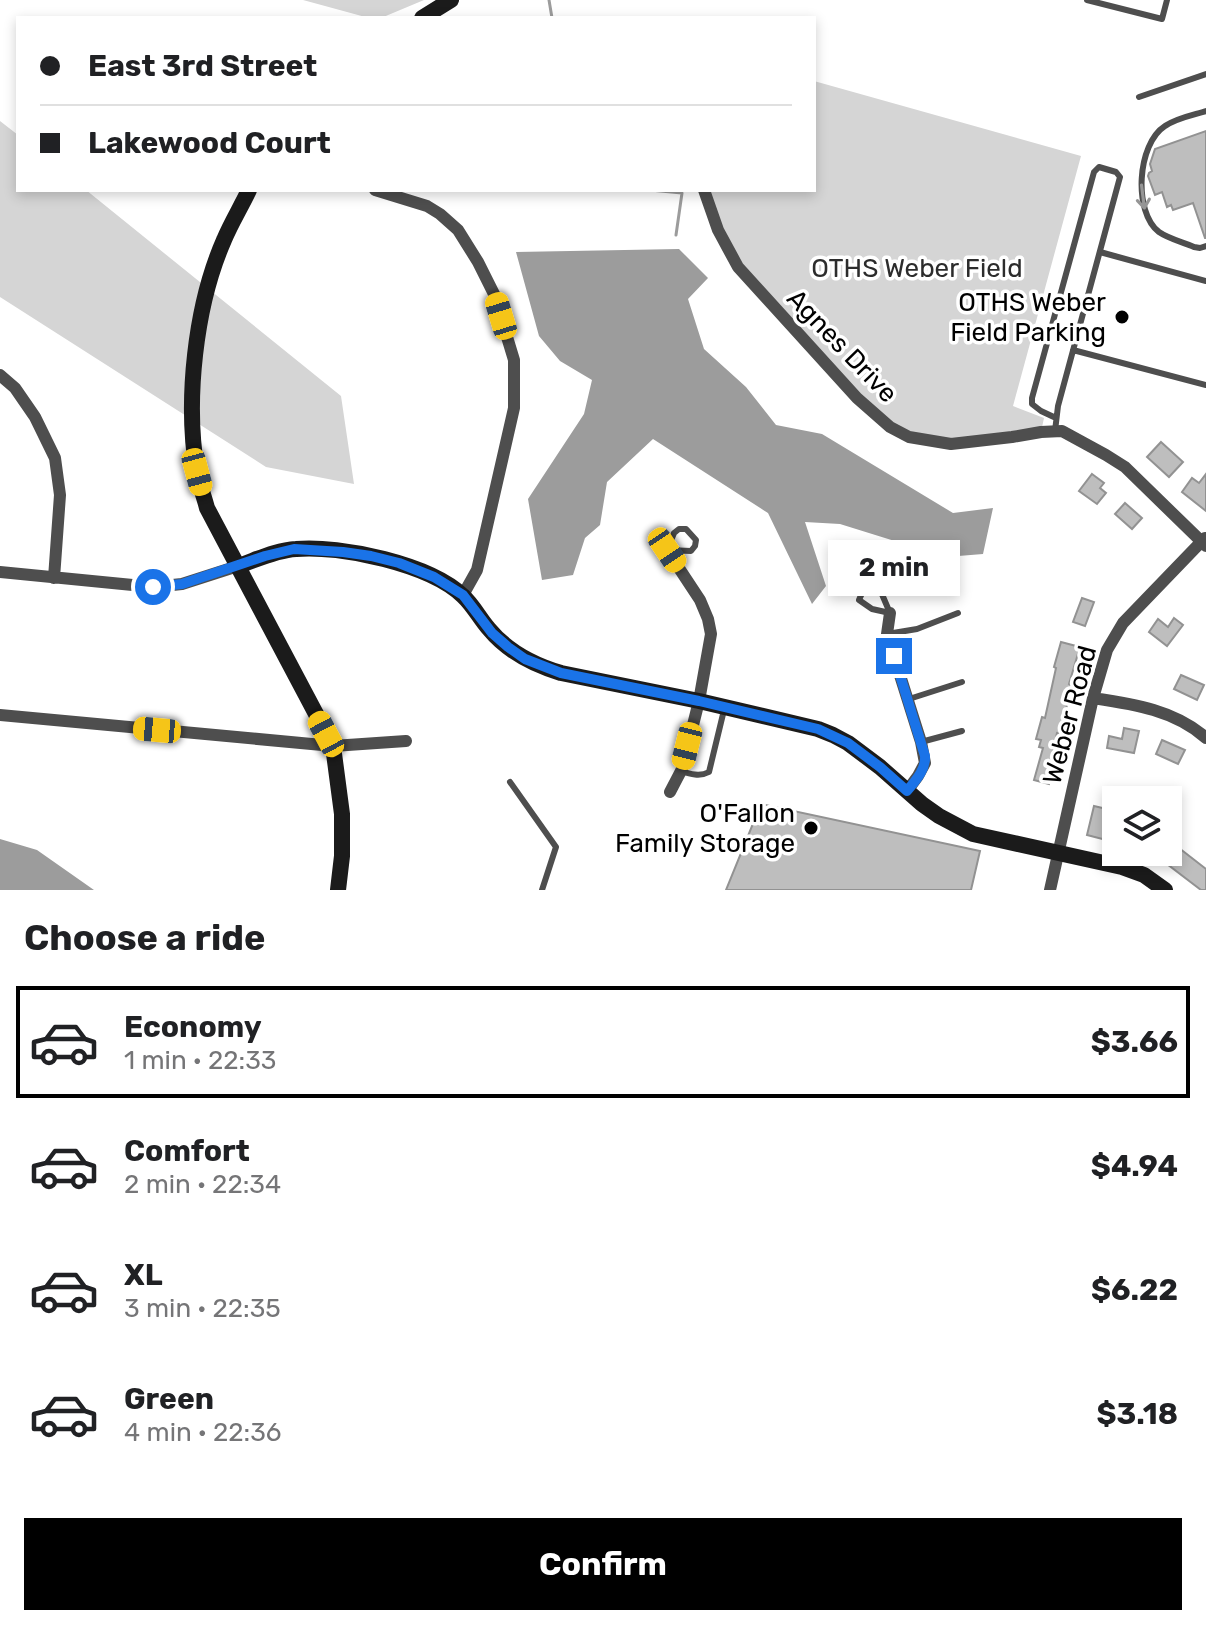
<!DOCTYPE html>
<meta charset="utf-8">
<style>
:root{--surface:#fff;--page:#f2f2f2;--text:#202124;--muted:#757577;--line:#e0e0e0;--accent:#000}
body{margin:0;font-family:Rubik,sans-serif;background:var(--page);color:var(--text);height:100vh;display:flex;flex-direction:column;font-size:30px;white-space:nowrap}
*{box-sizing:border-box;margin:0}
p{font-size:26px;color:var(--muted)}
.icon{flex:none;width:44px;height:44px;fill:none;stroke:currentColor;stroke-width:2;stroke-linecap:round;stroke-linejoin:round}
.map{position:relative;height:890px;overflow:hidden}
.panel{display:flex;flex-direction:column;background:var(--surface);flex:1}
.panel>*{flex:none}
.banner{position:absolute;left:16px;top:16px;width:800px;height:176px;border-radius:0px;box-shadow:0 4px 12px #0003;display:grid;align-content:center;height:176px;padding:0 24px;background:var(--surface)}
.buttons{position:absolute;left:1102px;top:786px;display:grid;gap:16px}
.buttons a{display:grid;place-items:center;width:80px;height:80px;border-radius:0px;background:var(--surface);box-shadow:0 4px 12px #0003;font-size:40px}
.end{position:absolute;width:36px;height:36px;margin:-18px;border:10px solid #1a73e8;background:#fff;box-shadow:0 0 0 4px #fff}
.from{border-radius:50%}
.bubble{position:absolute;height:56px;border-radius:0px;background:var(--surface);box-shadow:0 4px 12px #0003;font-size:26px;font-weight:700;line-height:56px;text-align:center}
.car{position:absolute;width:24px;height:48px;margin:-24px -12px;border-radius:10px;box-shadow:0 0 6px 2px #0007;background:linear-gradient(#f5c518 24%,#345 0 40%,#f5c518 0 76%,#345 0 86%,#f5c518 0)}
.banner b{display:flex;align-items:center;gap:28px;height:76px;font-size:30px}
.banner b+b{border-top:2px solid var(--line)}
.banner i{width:20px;height:20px;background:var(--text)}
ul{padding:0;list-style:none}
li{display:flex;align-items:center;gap:24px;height:112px;margin:0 16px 12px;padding:0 8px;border:4px solid transparent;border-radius:0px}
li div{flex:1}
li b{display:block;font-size:30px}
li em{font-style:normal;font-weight:700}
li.active{border-color:var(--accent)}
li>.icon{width:72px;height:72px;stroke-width:1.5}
h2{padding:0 24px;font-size:36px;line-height:96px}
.button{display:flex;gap:16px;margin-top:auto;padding:16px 24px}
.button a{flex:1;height:92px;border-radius:0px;background:var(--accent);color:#fff;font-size:32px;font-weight:700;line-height:92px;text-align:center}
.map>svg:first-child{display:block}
</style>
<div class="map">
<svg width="1206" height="890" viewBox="0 0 1206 890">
<rect width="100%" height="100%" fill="#fff"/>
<path fill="#d5d5d5" d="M 303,0 L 424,0 L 381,18 L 369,18 Z
M 814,81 L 1081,156 L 1013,406 L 1044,418 L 1041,432 L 951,444 L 890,427 L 738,267 L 704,190 L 814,190 Z
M 0,121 L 18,135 L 18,190 L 86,190 L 341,396 L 354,484 L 266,467 L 0,297 Z"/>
<path fill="#9c9c9c" d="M 679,249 L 708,278 L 688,299 L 704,349 L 746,387 L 776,425 L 822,434 L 953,513 L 993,508 L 983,554 L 946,557 L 840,524 L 805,522 L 826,586 L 812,604 L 768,513 L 653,439 L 607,482 L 600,525 L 585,538 L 573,575 L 542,580 L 528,499 L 584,414 L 592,380 L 560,361 L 539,336 L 516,252 Z
M 0,839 L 37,850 L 94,890 L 0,890 Z"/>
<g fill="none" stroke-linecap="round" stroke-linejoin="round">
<path stroke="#9c9c9c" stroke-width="3" d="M 549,0 L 552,18
M 650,190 L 682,193 L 676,235"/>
</g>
<path fill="#bebebe" stroke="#929292" stroke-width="2" d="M 1206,131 L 1206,238 L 1205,238 L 1193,203 L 1173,210 L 1171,205 L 1167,207 L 1162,192 L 1155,195 L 1148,176 L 1149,173 L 1152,171 L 1150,164 L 1155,149 Z
M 1161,442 L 1183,462 L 1169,477 L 1147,457 Z
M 1092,474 L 1104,483 L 1100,488 L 1106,493 L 1097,504 L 1079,491 Z
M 1206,474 L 1206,511 L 1182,492 L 1192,478 L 1199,483 Z
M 1125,503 L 1142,518 L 1132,529 L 1115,514 Z
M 1082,598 L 1094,602 L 1085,626 L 1073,622 Z
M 1174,618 L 1183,625 L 1167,646 L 1149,632 L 1158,619 L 1168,627 Z
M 1061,642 L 1080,647 L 1069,684 L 1071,685 L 1061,734 L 1057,733 L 1050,763 L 1054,764 L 1049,784 L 1034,780 L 1043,748 L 1039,747 L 1041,740 L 1036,739 L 1042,717 L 1045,718 L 1056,668 L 1054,667 Z
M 1181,675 L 1204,685 L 1197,700 L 1174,689 Z
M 1124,728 L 1139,731 L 1134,753 L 1107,748 L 1109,736 L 1122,739 Z
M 1162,740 L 1185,750 L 1178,764 L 1156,754 Z
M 761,804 L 980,851 L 971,890 L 726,890 Z
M 1094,806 L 1111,810 L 1108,822 L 1116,824 L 1114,842 L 1087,835 Z
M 1168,845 L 1178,850 L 1179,848 L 1206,869 L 1206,890 L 1201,890 L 1167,864 L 1170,860 L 1152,852 L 1168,852 Z"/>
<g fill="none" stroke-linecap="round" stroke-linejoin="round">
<path stroke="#4e4e4e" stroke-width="6" d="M 1087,0 L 1162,19 L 1167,0
M 1139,97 L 1206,74
M 1206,111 C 1193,115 1176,118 1165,126 C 1137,144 1133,212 1159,232 C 1169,239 1183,242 1194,247 L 1200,248 L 1206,246
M 1100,252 L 1206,281
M 1073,350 L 1206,385
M 1055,431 L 1058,406 L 1120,177 L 1116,172 L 1099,167 L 1094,172 L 1032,398 L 1032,404 L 1041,411 L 1056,418
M 679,529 L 686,529 L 696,540 L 695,546 L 691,551 L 667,550 L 674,533 Z
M 874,589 L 881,592 L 890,613 L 872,609 L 859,600 L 862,593 Z
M 887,634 L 917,629 L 958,613
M 909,699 L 962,682
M 921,742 L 962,731
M 681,771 C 690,774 700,777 709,772 L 724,710
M 510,782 L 556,847 L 542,890"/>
<path stroke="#4e4e4e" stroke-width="12" d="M 375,190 L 427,206 L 440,214 L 458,230 L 478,262 L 494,294 L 514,360 L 514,408 L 477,570 L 463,595
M 704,190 L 718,230 L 738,267 L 857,398 L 890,427 L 909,437 L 951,444 L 1012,437 L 1041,432 L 1062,431 L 1106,455 L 1125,467 L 1206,546
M 0,375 L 15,388 L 35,417 L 55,458 L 60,495 L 54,578
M 667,550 L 700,600 L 708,619 L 711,634 L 699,701 L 682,769 L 670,792
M 0,572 L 153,587 L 182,584 L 238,566
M 890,613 L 887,634 L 921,742 L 925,763 L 918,776 L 907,791
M 1093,698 C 1133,704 1175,710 1206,738
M 0,715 L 333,746 L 406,741
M 1050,890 L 1093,698 L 1107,650 L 1123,623 L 1205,538"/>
<path stroke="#1b1b1b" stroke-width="16" d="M 422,18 L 451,0
M 249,190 C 241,207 231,223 224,240 C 195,306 185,401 197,472 C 199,484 204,496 207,508 L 333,746 L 342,814 L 342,856 L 338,890
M 238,566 C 256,560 276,550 296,549 C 341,545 430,564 463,596 C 473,605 480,619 489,629 C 508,652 534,665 561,673 L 699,701 L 818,729 L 833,735 L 848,743 L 880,767 L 922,804 L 939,816 L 973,834 L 1122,867 L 1144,875 L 1165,890"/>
</g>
<defs><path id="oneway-shaft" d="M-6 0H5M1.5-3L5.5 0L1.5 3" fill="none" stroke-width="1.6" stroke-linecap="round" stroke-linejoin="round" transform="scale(2)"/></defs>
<use stroke="#959595" href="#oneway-shaft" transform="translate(1143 197) rotate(83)"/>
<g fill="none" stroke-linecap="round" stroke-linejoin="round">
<path stroke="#1a73e8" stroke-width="10" d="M 153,587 L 182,584 L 265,556 L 294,549 L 343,552 L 371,556 L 399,563 L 434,577 L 463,595 L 492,633 L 508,647 L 525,659 L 561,673 L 699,701 L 818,729 L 848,743 L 880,767 L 907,791 C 915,781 926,770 925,756 L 894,656"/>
</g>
<g fill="#000" stroke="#fff" stroke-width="3">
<circle cx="1122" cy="317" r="8"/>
<circle cx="811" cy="828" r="8"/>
</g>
<g text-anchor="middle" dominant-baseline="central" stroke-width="7" stroke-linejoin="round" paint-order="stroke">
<g font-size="26" fill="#2c2c2c" stroke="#fff">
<text x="917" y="268">OTHS Weber Field</text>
</g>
<g font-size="26" fill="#000" stroke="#fff" text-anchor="end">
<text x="1106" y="302">OTHS Weber<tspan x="1106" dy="30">Field Parking</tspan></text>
<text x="795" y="813">O'Fallon<tspan x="795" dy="30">Family Storage</tspan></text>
</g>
<g font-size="26" fill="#000" stroke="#fff">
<text transform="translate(842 346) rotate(46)">Agnes Drive</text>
<text transform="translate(1070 715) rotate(-75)">Weber Road</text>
</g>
</g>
</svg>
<div class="buttons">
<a><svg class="icon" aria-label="layers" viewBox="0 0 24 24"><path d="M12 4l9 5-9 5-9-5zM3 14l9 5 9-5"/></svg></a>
</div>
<i class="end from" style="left:153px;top:587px"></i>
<i class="end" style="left:894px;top:656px"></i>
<div class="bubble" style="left:828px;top:540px;width:132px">2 min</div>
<i class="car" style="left:501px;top:316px;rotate:343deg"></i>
<i class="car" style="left:197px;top:472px;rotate:165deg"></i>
<i class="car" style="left:667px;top:550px;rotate:146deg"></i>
<i class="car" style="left:157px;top:730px;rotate:275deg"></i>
<i class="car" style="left:326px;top:734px;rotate:332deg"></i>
<i class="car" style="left:687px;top:746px;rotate:194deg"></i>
<div class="banner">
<b><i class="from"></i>East 3rd Street</b>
<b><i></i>Lakewood Court</b>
</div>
</div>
<section class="panel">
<h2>Choose a ride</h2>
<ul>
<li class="active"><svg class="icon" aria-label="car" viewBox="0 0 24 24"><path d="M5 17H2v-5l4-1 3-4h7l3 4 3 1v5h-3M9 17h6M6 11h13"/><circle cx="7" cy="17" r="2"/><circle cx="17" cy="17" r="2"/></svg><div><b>Economy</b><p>1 min · 22:33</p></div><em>$3.66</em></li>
<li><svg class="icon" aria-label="car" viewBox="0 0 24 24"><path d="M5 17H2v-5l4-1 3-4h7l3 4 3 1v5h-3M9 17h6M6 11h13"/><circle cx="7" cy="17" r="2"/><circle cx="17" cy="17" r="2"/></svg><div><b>Comfort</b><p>2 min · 22:34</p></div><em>$4.94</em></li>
<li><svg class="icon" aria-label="car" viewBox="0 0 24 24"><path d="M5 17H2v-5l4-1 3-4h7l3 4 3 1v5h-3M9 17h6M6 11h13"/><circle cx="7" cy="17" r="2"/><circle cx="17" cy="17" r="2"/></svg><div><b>XL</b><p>3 min · 22:35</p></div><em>$6.22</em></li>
<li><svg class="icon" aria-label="car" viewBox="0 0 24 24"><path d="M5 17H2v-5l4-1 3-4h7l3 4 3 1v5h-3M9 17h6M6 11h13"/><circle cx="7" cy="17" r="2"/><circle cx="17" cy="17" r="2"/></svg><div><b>Green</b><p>4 min · 22:36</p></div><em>$3.18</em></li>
</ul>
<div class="button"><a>Confirm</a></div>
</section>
